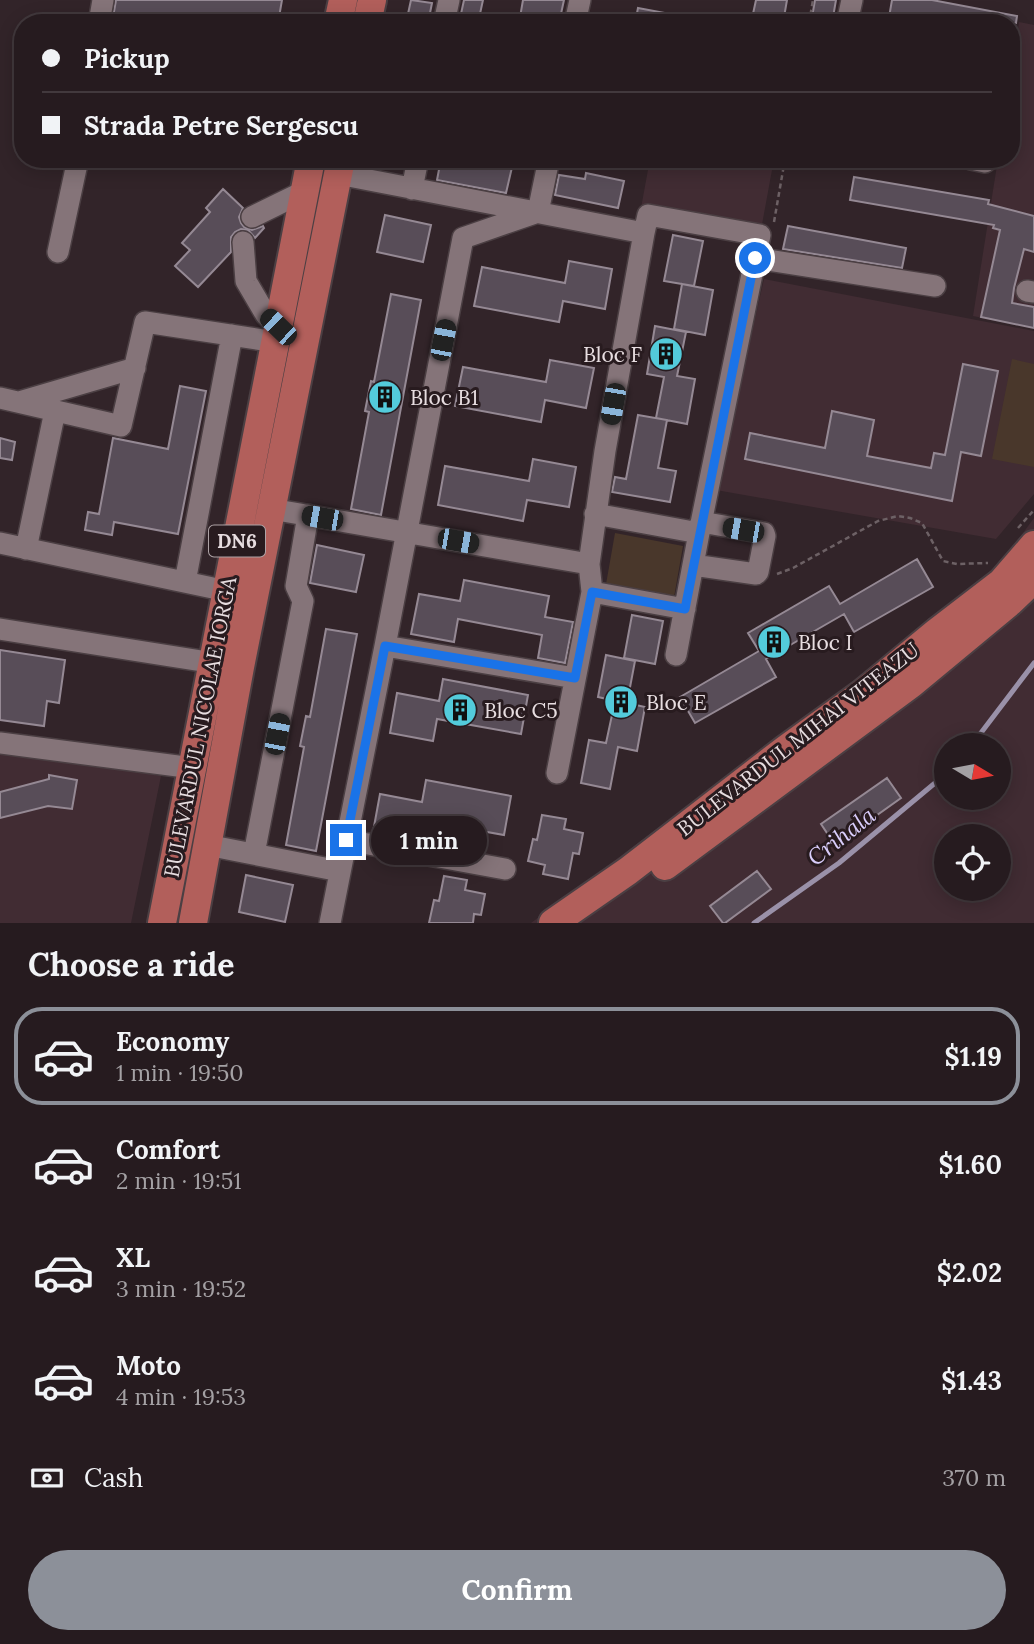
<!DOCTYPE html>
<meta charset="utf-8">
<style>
:root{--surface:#261b1f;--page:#32282c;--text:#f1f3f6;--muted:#a4a1a4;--line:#42393d;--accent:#8c9099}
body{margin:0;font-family:Lora,serif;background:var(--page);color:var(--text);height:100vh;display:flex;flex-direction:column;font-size:26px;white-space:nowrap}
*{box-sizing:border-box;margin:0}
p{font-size:23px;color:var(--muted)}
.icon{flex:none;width:38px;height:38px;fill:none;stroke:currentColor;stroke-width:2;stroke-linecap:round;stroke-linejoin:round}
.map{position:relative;height:923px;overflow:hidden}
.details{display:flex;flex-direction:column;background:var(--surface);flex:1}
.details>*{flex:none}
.hud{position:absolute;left:14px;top:14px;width:1006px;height:154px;border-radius:28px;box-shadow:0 4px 18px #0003,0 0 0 2px var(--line);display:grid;align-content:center;height:154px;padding:0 28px;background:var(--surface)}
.needle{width:46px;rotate:100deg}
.fabs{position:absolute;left:934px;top:733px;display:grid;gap:14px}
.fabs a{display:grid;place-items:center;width:77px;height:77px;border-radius:50%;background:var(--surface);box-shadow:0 4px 18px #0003,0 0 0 2px var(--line);font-size:35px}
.end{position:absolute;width:32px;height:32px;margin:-16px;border:9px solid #1a73e8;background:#fff;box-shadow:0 0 0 4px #fff}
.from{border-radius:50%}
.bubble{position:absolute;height:49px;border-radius:24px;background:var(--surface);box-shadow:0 4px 18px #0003,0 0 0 2px var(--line);font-size:23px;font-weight:800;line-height:49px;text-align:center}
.car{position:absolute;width:21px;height:42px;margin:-21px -10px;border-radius:9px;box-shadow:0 0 5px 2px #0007;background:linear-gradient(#222 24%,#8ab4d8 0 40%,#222 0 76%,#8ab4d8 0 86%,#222 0)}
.hud b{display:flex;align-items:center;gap:24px;height:66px;font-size:26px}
.hud b+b{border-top:2px solid var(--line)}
.hud i{width:18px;height:18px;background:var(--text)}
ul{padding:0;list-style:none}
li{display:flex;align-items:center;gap:21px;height:98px;margin:0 14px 10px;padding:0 14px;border:4px solid transparent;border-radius:28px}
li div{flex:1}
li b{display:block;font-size:26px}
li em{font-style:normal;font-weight:800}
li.current{border-color:var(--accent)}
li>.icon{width:63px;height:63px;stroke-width:1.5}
h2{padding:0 28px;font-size:32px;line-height:84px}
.pay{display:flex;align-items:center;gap:18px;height:77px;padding:0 28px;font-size:26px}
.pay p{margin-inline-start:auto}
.primary-button{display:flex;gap:14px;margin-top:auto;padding:14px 28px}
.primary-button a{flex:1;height:80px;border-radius:42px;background:var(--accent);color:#fff;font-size:28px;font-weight:800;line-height:80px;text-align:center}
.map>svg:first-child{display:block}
</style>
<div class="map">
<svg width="1034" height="923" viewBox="0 0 1034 923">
<rect width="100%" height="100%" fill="#322429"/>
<path fill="#412c33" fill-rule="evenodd" d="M 1019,22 L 1034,25 L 1034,328 L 973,316 L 998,159 L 1012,159 L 1012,72 Z
M 650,159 L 774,159 L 761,230 L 641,208 Z
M 764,279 L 1034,331 L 1034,494 L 996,539 L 716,490 Z
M 1034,518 L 1034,923 L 531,923 L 987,582 ZM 947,746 L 999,746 L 999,798 L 947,798 ZM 947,836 L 999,836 L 999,889 L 947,889 Z
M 0,748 L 161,776 L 131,923 L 0,923 Z"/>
<path fill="#49372b" d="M 1012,359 L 1034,364 L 1034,467 L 992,459 Z
M 615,533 L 683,546 L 673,603 L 605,590 Z"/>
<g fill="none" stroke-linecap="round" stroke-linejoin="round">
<path stroke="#9a91a9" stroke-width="5" d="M 971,746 L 1034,663
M 754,923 L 839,863 L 947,773"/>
</g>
<path fill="#584d58" stroke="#958994" stroke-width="2" d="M 116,0 L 282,0 L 278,23 L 112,23 Z
M 411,0 L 432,3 L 428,23 L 406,23 Z
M 464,0 L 483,0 L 478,23 L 459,23 Z
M 523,0 L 564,0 L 559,23 L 519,23 Z
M 756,0 L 787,0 L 783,23 L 751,23 Z
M 815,0 L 836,0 L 832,23 L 811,23 Z
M 892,0 L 932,0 L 1017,16 L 1016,23 L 888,23 Z
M 638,8 L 681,16 L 680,23 L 635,23 Z
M 441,159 L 496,159 L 513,163 L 506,193 L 437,180 Z
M 586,173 L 624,181 L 618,208 L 555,195 L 559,175 L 585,179 Z
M 854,177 L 989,200 L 988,204 L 1034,216 L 1034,252 L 1024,249 L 1014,288 L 1012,303 L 1034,307 L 1034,328 L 981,317 L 1000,230 L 993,228 L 994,225 L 850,200 Z
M 223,189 L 243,208 L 239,217 L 241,223 L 244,227 L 252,230 L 263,226 L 264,228 L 255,238 L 248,230 L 241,229 L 235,232 L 231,237 L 231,252 L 198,287 L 175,266 L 190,250 L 182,243 L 210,212 L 206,208 Z
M 385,215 L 431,225 L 423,262 L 377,252 Z
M 788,226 L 906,248 L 902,268 L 783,249 Z
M 673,235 L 703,241 L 694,286 L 664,281 Z
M 569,261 L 612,269 L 605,309 L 563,301 L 559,322 L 474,306 L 482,267 L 565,283 Z
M 682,284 L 713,290 L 705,335 L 674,329 Z
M 391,294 L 421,300 L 381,515 L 351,509 L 369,412 L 365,411 L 371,381 L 374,382 Z
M 655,326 L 686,332 L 677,376 L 695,379 L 687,424 L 656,418 L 664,377 L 647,374 Z
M 550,360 L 594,368 L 586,408 L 545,400 L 541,422 L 455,406 L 463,367 L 546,382 Z
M 963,364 L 998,371 L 981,456 L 961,452 L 952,501 L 745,459 L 750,433 L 825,448 L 832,411 L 874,420 L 867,456 L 931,468 L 934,453 L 945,455 Z
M 180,386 L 206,391 L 178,534 L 114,522 L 112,535 L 85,530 L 88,512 L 99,514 L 113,438 L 168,449 Z
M 638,415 L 667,420 L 658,468 L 676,471 L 670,502 L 612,492 L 615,477 L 626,479 Z
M 0,438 L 15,442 L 12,460 L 0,458 Z
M 533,459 L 576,467 L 569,507 L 527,500 L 523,521 L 438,505 L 445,466 L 529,481 Z
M 317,545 L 364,555 L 356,592 L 310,583 Z
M 917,559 L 933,587 L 854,632 L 844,614 L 766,659 L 776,677 L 695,723 L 680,697 L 759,651 L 748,633 L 829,586 L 840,604 Z
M 464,580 L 549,596 L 545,617 L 573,622 L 565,663 L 538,658 L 542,635 L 458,619 L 454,642 L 411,634 L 419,594 L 460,601 Z
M 632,615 L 663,621 L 655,664 L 624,658 Z
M 326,629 L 357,634 L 316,851 L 286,845 L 304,747 L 300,746 L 306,716 L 310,717 Z
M 0,650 L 65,660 L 59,703 L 47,701 L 44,726 L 0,720 Z
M 606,655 L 635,661 L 627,703 L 645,707 L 637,751 L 618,747 L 610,789 L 581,783 L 589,740 L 606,743 L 615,701 L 598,697 Z
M 443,679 L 528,695 L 521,734 L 437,719 L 433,741 L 390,733 L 397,693 L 439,701 Z
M 49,775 L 77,780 L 72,809 L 48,806 L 0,818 L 0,792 L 49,779 Z
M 887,778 L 901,798 L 835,845 L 821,824 Z
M 426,780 L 511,796 L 504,835 L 420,820 L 417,840 L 373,832 L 380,794 L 422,802 Z
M 542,815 L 566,819 L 564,829 L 583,833 L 579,854 L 573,853 L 568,879 L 543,874 L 545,865 L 528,861 L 533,839 L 537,840 Z
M 757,871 L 771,889 L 725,923 L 723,923 L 710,906 Z
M 246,875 L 293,885 L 285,922 L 239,912 Z
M 444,876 L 467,880 L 465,890 L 485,894 L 481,915 L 474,914 L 473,923 L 429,923 L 434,900 L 439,901 Z"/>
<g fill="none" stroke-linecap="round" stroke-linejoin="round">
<g stroke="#4b3f43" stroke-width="24">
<path id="minor" d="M 99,23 L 103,0
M 444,23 L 449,0
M 575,23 L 580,0
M 847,23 L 852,0
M 971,159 L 985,162
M 412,189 L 418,159
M 252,217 L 305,191
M 243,242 L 246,281 L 266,315 L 278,327
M 58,252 L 78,159
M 755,258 L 935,286
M 1027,291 L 1034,292
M 0,398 L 121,426 L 145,322 L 276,342
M 19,402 L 135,368
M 271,509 L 589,564 L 605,451 L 644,233 L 338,174
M 595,514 L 699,533 L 760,235 L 648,215 L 644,233
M 0,543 L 227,591
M 26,549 L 55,411
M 693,565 L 756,574 L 758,572 L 765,536 L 764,533 L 701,522
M 185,582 L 232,335
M 592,592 L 685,609
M 0,629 L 227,665
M 385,646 L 575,678
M 676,655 L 699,533
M 0,743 L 193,768
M 557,773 L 592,592 L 589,564
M 346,840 L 505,869
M 207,845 L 340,871
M 254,854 L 303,601 L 296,586 L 308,515
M 330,923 L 385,646 L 463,238 L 538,212 L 549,159"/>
</g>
<g stroke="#4b3f43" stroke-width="32">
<path id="major" d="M 338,23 L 343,0
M 367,23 L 372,0
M 665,866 L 911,684 L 1011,601 L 1034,579
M 162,923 L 311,159
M 193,923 L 240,667 L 341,159
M 553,923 L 628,871 L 786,749 L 862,694 L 937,632 L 1002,582 L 1034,545"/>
</g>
<path stroke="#6d6165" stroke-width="2.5" stroke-dasharray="5 3.5" stroke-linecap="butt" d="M 809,23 L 813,0
M 774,222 L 785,159
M 1018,528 L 1034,510
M 777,574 L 793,568 L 878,521 L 898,516 L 910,518 L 922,523 L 943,561 L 957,564 L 988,563"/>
<use href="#minor" stroke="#857479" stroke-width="21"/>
<use href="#major" stroke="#b25f5b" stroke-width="28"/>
</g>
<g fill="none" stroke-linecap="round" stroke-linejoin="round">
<path stroke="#1a73e8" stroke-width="9" d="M 346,840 L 385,646 L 575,678 L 592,592 L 685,609 L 755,258"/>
</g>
<defs>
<g id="building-disc" transform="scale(1.75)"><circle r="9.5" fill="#53cbdb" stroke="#281b1f"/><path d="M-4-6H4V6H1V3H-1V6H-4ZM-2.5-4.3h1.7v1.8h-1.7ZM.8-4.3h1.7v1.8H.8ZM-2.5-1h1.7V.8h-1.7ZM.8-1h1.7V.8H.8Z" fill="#111"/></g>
</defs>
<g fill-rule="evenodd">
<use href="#building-disc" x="666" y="354"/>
<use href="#building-disc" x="385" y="397"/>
<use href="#building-disc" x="774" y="642"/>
<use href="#building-disc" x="621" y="702"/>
<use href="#building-disc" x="460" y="710"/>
</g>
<g text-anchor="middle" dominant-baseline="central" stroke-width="6" stroke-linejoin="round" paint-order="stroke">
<rect fill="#281b1f" stroke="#aea3a6" stroke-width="2" x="209" y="525.5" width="56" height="31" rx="5"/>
<g font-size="19" font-weight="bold" fill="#e7dde0">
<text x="237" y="541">DN6</text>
</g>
<g font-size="21" fill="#e7dde0" stroke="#281b1f" text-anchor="start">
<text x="642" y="354" text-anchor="end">Bloc F</text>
<text x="410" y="397">Bloc B1</text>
<text x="798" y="642">Bloc I</text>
<text x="646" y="702">Bloc E</text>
<text x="484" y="710">Bloc C5</text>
</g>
<g font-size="21" fill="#e7dde0" stroke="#281b1f">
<text transform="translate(200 727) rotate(-79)">BULEVARDUL NICOLAE IORGA</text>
<text transform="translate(798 739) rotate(-38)">BULEVARDUL MIHAI VITEAZU</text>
</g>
<g font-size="23" font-style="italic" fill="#d9cdfb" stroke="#281b1f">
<text transform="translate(841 836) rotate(-38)">Crihala</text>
</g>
</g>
</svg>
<div class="fabs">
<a><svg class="needle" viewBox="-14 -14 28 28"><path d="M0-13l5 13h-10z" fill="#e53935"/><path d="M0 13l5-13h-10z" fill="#a4a1a4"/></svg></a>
<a><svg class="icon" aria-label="locate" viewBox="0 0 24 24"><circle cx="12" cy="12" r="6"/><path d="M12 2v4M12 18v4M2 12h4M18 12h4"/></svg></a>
</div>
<i class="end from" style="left:755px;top:258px"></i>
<i class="end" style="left:346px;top:840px"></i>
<div class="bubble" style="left:371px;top:816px;width:116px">1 min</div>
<i class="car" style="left:278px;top:327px;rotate:314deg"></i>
<i class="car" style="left:443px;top:340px;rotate:11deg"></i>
<i class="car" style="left:613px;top:404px;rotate:190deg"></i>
<i class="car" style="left:322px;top:518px;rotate:280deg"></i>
<i class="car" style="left:743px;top:530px;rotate:280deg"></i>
<i class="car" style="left:458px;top:541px;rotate:100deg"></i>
<i class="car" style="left:277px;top:734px;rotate:11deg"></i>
<div class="hud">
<b><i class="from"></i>Pickup</b>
<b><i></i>Strada Petre Sergescu</b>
</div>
</div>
<section class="details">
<h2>Choose a ride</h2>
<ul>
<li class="current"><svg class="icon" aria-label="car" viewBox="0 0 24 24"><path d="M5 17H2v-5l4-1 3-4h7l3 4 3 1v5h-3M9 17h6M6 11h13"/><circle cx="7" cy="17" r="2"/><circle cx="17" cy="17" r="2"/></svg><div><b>Economy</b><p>1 min · 19:50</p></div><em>$1.19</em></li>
<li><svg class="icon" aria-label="car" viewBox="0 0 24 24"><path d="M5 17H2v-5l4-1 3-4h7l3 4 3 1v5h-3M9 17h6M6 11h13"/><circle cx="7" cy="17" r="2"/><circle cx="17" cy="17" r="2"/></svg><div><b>Comfort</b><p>2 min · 19:51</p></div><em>$1.60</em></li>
<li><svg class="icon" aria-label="car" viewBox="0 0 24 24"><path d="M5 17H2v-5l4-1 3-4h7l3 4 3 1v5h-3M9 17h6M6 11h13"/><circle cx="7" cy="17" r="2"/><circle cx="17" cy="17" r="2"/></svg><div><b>XL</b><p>3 min · 19:52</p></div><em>$2.02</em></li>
<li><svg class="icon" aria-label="car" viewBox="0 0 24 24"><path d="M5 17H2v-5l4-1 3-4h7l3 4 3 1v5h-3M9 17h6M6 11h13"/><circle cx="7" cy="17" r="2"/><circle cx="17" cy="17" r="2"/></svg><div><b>Moto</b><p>4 min · 19:53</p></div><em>$1.43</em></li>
</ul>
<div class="pay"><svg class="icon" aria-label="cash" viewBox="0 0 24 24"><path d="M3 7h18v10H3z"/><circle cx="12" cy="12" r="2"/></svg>Cash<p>370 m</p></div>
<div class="primary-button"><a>Confirm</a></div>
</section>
